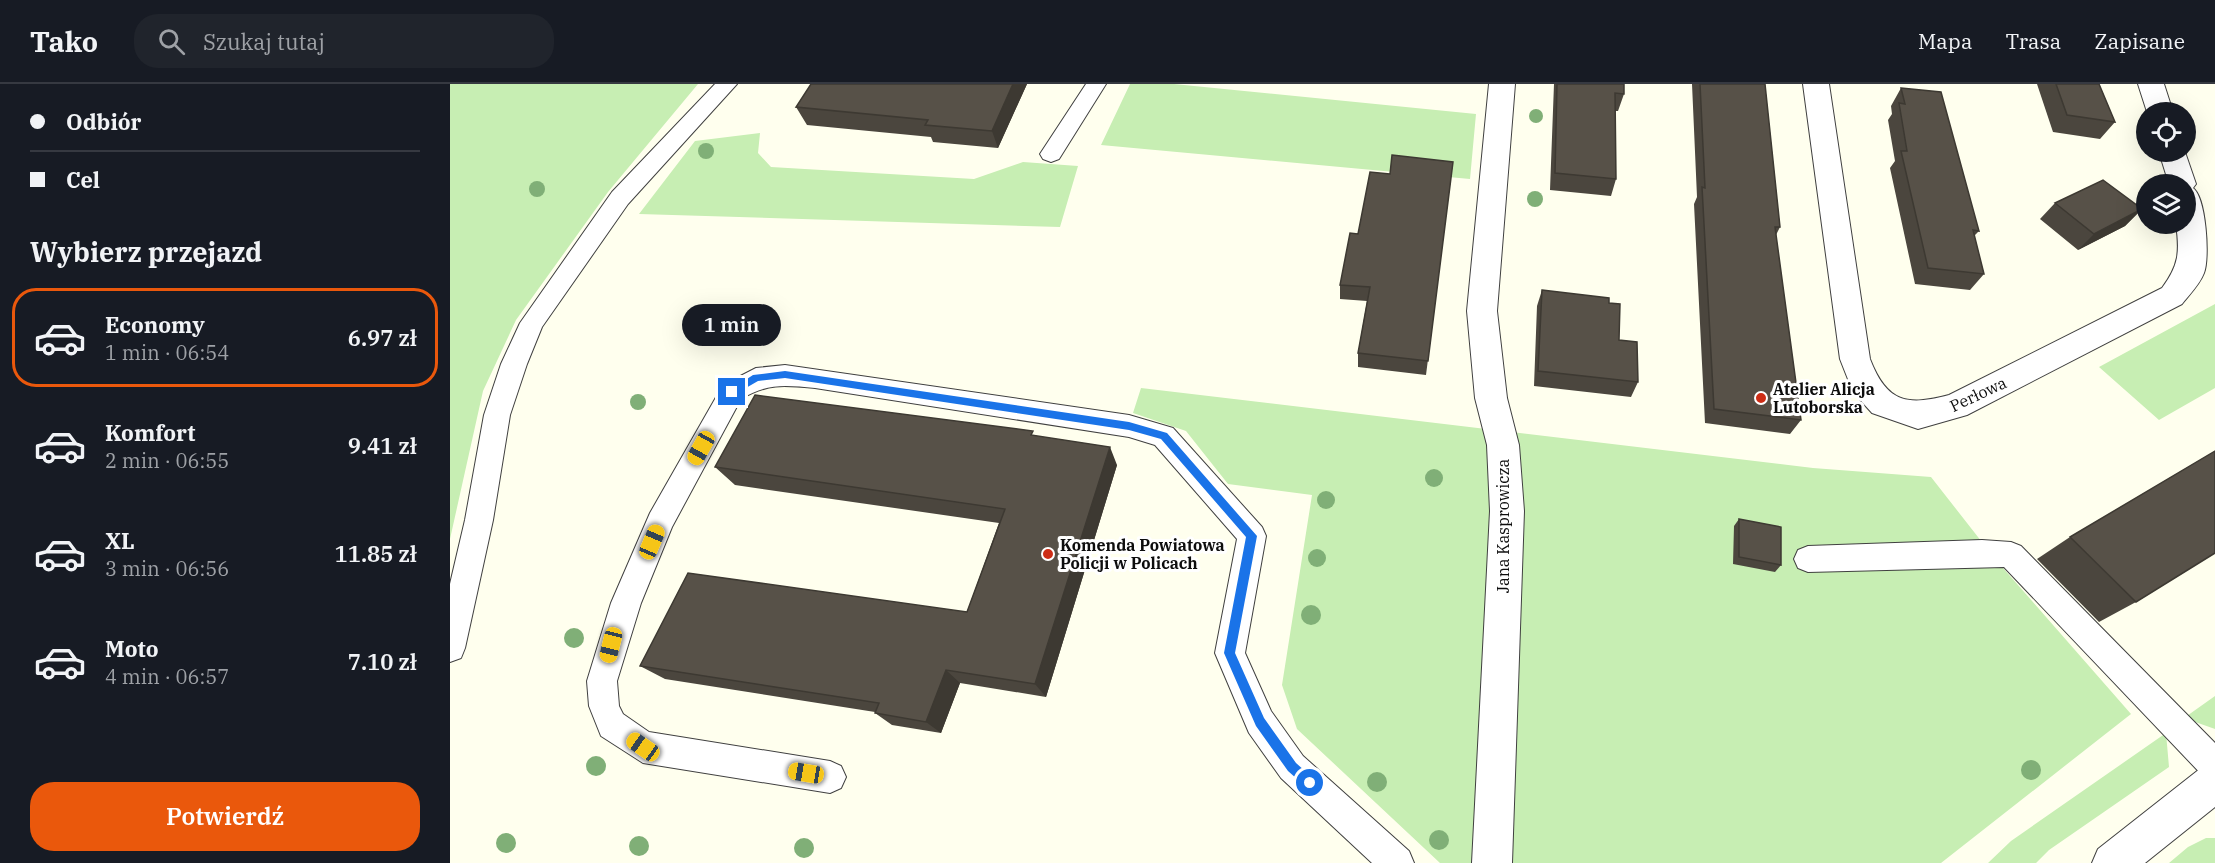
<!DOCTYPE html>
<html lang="pl">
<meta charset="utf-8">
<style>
:root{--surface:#171b24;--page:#20242c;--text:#f1f3f6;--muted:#9ea1a6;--line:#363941;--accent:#ea580c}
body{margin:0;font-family:"IBM Plex Serif",serif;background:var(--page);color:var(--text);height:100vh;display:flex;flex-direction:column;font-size:22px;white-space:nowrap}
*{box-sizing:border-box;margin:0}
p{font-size:20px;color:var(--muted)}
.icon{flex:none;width:33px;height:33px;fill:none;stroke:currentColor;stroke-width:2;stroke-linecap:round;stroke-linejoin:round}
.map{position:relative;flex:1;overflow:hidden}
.panel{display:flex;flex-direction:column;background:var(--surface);width:450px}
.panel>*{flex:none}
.top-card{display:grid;align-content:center;height:132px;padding:0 30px;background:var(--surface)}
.buttons{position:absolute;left:1686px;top:18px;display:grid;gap:12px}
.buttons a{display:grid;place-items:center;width:60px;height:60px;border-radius:50%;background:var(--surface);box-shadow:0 6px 24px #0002;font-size:30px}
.end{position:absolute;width:27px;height:27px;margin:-14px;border:8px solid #1a73e8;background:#fff;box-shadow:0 0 0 3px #fff}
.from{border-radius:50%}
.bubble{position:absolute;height:42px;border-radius:21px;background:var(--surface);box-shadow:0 6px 24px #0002;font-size:20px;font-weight:600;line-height:42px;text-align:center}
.car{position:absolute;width:18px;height:36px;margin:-18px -9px;border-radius:8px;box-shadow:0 0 4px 2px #0007;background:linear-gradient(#f5c518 24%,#345 0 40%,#f5c518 0 76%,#345 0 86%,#f5c518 0)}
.top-card b{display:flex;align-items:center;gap:21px;height:57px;font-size:22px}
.top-card b+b{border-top:2px solid var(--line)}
.top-card i{width:15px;height:15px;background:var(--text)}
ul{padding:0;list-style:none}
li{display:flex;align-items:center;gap:18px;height:99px;margin:0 12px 9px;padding:0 18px;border:3px solid transparent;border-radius:24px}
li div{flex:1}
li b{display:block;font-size:22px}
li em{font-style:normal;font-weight:600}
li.active{border-color:var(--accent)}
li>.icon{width:54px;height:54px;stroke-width:1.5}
h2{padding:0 30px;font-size:27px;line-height:72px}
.action{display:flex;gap:12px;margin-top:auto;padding:12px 30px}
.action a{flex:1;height:69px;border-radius:24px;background:var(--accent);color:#fff;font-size:24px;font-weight:600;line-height:69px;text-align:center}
header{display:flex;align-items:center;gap:36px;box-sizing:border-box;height:84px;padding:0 30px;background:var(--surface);border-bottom:2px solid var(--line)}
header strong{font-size:28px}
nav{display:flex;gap:33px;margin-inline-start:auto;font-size:21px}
.search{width:420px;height:54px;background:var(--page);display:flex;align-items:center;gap:15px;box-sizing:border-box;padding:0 21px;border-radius:24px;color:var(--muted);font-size:22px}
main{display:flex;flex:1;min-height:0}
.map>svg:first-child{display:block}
</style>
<header>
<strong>Tako</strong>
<div class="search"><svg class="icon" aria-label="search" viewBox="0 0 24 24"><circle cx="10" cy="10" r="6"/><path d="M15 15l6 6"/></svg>Szukaj tutaj</div>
<nav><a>Mapa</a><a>Trasa</a><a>Zapisane</a></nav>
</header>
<main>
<section class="panel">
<div class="top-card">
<b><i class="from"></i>Odbiór</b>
<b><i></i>Cel</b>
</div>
<h2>Wybierz przejazd</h2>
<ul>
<li class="active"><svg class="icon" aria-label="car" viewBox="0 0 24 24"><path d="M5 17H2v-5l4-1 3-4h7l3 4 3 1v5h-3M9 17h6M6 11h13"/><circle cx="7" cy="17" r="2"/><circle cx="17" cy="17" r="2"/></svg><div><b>Economy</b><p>1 min · 06:54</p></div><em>6.97 zł</em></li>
<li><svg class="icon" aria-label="car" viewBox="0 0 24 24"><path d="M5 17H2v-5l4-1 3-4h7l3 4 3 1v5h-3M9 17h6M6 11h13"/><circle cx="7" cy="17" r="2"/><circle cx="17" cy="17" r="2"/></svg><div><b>Komfort</b><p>2 min · 06:55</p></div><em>9.41 zł</em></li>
<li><svg class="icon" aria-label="car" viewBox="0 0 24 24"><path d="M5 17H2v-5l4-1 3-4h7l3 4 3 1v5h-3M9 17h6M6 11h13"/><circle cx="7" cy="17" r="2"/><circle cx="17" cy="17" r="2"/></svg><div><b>XL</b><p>3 min · 06:56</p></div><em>11.85 zł</em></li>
<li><svg class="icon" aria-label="car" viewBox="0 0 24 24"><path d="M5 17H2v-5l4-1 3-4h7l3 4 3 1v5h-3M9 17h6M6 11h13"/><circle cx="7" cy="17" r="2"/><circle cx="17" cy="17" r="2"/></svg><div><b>Moto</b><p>4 min · 06:57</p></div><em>7.10 zł</em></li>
</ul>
<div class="action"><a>Potwierdź</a></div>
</section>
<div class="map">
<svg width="1765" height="779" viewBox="0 0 1765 779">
<rect width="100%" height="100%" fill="#ffe"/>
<path fill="#c7eeb3" d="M 0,0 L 248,0 L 158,108 L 66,236 L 33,307 L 0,455 Z
M 680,0 L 724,0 L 1026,30 L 1020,95 L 651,61 Z
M 310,49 L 308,69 L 321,83 L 524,95 L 573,78 L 628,82 L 610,143 L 189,130 L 245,57 Z
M 1765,220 L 1765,304 L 1709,336 L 1649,283 Z
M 691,304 L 1363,384 L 1481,393 L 1546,476 L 1681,630 L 1491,779 L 990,779 L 847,645 L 832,601 L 862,411 L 778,400 L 736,347 L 683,329 Z
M 1765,612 L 1765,645 L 1734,634 Z
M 1716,649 L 1719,683 L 1599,766 L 1586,779 L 1538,779 L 1561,757 Z
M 1756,754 L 1765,754 L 1765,779 L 1719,779 L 1738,763 Z"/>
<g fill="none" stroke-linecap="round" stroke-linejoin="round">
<g stroke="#404040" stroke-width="2">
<path id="lane" d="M 265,0 L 287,0 L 178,120 L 92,243 L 77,280 L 60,331 L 43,436 L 15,564 L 11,574 L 0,578 L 0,500 L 15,436 L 34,331 L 51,280 L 70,239 L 162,108 Z
M 636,0 L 656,0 L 609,75 L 601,78 L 593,75 L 590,70 Z
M 335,281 L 679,331 L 723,344 L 812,443 L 816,452 L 795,569 L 821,627 L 853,672 L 959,767 L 964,779 L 922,779 L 831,694 L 799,649 L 765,569 L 787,455 L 705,361 L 679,353 L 365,304 C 334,301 318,299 291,315 L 222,443 L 191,519 L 167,597 L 169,622 L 173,630 L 199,648 L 380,677 L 391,682 L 396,693 L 391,704 L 380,709 L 193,679 L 151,652 L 139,622 L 137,597 L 161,519 L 200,429 L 273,301 L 306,284 Z
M 1532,456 L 1561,458 L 1571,462 L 1765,659 L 1765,698 L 1754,693 L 1554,483 L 1358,488 L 1348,484 L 1344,475 L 1348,466 L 1358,462 Z"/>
</g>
<g stroke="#404040" stroke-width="2">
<path id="street" d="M 1039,0 L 1065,0 L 1047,227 L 1057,314 L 1069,361 L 1074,427 L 1062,779 L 1022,779 L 1040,427 L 1037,361 L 1025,314 L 1017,227 Z
M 1353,0 L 1379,0 L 1420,275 C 1437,319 1457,322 1499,311 L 1712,204 C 1729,181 1730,168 1726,140 L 1736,140 L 1736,100 L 1719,100 L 1709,68 L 1735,68 L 1746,100 L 1743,104 C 1756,113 1760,174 1754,189 C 1750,200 1739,211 1732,220 L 1517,331 L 1468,345 L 1422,329 L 1403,308 L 1390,275 Z
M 1688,0 L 1714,0 L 1723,28 L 1697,28 Z
M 1765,678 L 1765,723 L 1695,779 L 1642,779 L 1648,765 L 1751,684 Z"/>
</g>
<use href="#lane" fill="#fff" fill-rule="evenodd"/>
<use href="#street" fill="#fff" fill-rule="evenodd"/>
</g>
<g fill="#80af77">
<circle cx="1086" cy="32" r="7"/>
<circle cx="256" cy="67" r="8"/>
<circle cx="87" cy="105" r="8"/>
<circle cx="1085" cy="115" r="8"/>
<circle cx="188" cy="318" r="8"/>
<circle cx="984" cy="394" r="9"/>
<circle cx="876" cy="416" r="9"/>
<circle cx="867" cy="474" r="9"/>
<circle cx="861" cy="531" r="10"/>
<circle cx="124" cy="554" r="10"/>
<circle cx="146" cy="682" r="10"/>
<circle cx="1581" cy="686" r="10"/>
<circle cx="927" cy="698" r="10"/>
<circle cx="989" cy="756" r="10"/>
<circle cx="56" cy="759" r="10"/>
<circle cx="189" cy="762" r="10"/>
<circle cx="354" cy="764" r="10"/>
</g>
<path fill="#4b463e" d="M 577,0 L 548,64 L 483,58 L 481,53 L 357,41 L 346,23 Z
M 1104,0 L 1174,0 L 1174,10 L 1168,27 L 1165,27 L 1166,95 L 1161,112 L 1100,106 Z
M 1242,0 L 1315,0 L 1330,143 L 1326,151 L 1351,336 L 1340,350 L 1255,339 L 1244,120 L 1247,113 Z
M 1587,0 L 1649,0 L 1665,38 L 1650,55 L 1603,48 Z
M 1451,4 L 1529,147 L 1524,152 L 1534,190 L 1520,206 L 1465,200 L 1440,84 L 1445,77 L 1438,36 L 1442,30 L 1441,22 Z
M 1003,78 L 976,291 L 908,283 L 908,269 L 917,217 L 890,215 L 890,201 L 908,150 L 940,90 Z
M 1605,119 L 1692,125 L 1675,142 L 1628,166 L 1590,135 Z
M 1092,206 L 1159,219 L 1169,256 L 1188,298 L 1181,313 L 1084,302 L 1087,222 Z
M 586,352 L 667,381 L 596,613 L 510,599 L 491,649 L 442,641 L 425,629 L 425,628 L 215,595 L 190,582 L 517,528 L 549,439 L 285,401 L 265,383 Z
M 1289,435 L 1331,481 L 1325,488 L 1283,480 L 1284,442 Z
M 1620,453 L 1686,518 L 1649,538 L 1587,475 Z"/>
<path fill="#3d3932" d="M 563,0 L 577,0 L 548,64 L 542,47 Z
M 1692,125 L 1675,142 L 1628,166 L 1644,150 Z
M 660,363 L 667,381 L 596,613 L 585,600 Z
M 496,586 L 510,599 L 491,649 L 476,638 Z"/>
<path fill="#575148" stroke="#3d3932" stroke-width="1.5" d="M 361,0 L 563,0 L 542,47 L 475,41 L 478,36 L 346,23 Z
M 1107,0 L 1174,0 L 1174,10 L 1165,9 L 1166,95 L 1105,89 Z
M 1250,0 L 1315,0 L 1330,143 L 1325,143 L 1351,336 L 1264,325 L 1252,103 L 1255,104 Z
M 1606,0 L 1649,0 L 1665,38 L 1617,31 Z
M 1451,4 L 1491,8 L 1529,147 L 1523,146 L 1534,190 L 1478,184 L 1451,67 L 1457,67 L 1449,19 L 1455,20 Z
M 942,71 L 1003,78 L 978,277 L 908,269 L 920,203 L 890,201 L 900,149 L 908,150 L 920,88 L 940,90 Z
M 1653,96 L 1692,125 L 1644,150 L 1605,119 Z
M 1092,206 L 1159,214 L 1159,219 L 1170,220 L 1169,256 L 1187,258 L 1188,298 L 1088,287 Z
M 305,311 L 583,347 L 581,351 L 660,363 L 585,600 L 496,586 L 476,638 L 425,629 L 429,619 L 190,582 L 238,489 L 517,528 L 555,425 L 265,383 Z
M 1765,367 L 1765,469 L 1686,518 L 1620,453 Z
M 1289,435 L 1331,443 L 1331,481 L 1289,473 Z"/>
<path fill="#1a73e8" d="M 335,287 L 679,338 L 717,349 L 807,452 L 785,569 L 814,634 L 846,679 L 864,695 L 864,703 L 856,703 L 838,687 L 806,642 L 774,569 L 796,453 L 711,355 L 679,346 L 335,294 L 308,297 L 282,312 L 277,308 L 303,291 Z"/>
<g fill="#cd2d16" stroke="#fff" stroke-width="2">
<circle cx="1311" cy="314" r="6"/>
<circle cx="598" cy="470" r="6"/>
</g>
<g text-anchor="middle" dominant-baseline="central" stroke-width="6" stroke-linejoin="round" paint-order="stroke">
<g font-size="16" font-weight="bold" fill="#0d0d0d" stroke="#fff" text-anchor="start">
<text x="1323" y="305">Atelier Alicja<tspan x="1323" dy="18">Lutoborska</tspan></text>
<text x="610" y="461">Komenda Powiatowa<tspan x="610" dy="18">Policji w Policach</tspan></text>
</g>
<g font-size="16" fill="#0d0d0d" stroke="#fff">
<text transform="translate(1528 310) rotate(-25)">Perłowa</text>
<text transform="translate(1053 442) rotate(-90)">Jana Kasprowicza</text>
</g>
</g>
</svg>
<div class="buttons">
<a><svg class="icon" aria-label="locate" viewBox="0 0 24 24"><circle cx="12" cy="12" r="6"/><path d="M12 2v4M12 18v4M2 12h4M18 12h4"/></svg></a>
<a><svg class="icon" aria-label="layers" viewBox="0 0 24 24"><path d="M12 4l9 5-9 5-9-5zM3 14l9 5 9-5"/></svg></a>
</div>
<i class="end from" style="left:860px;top:699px"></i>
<i class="end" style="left:282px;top:308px"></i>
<div class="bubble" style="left:232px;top:220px;width:99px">1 min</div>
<i class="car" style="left:251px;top:364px;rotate:209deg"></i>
<i class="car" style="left:202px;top:458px;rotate:23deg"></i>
<i class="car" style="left:161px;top:561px;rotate:194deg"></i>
<i class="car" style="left:193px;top:663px;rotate:305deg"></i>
<i class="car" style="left:356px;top:689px;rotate:279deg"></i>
</div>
</main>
